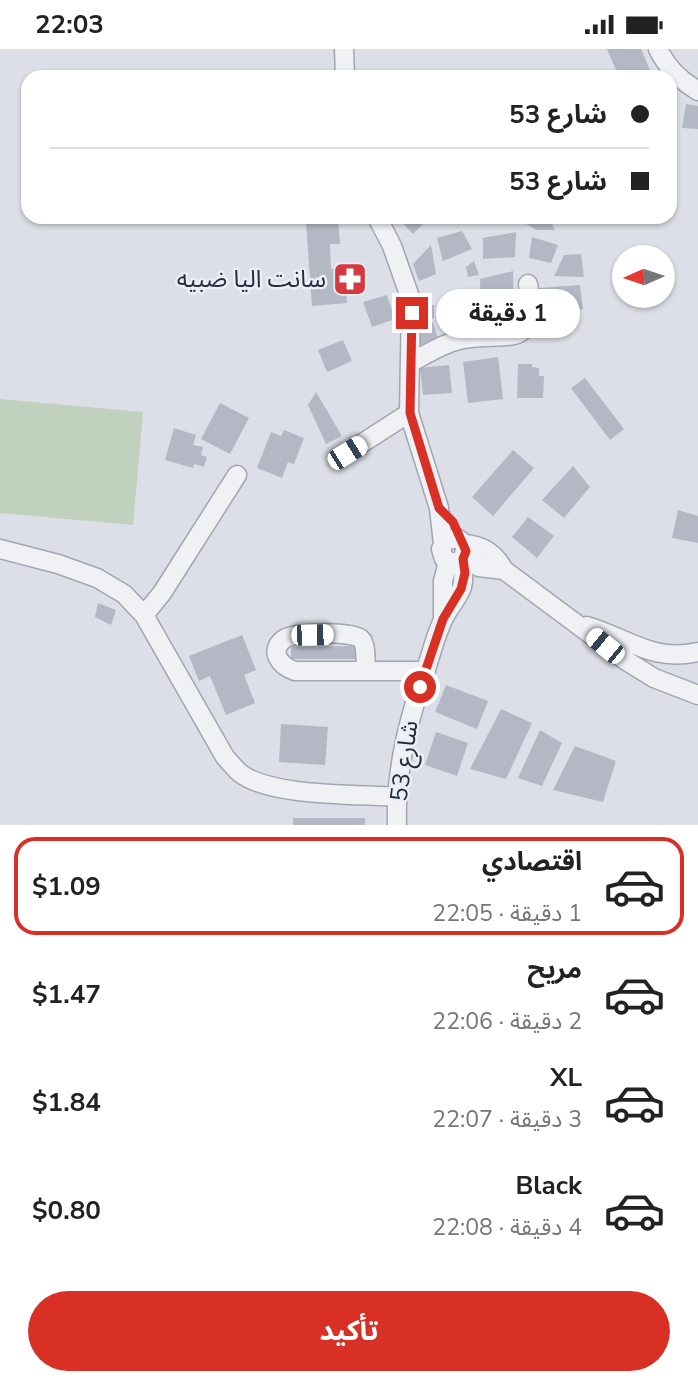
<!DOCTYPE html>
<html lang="ar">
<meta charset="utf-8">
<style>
:root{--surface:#fff;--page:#f6f6f6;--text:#222;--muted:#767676;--line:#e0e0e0;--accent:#d93025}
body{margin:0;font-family:"Nunito Sans","Noto Sans Arabic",sans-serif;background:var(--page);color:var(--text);direction:rtl;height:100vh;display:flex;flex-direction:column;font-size:26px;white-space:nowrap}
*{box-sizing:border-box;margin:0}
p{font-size:23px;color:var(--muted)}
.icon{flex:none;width:38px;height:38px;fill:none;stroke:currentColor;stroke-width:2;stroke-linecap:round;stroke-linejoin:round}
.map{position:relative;height:776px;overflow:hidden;direction:ltr}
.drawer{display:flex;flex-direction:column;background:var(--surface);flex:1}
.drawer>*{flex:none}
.hud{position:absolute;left:21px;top:21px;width:656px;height:154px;border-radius:21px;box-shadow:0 2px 5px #0004;direction:rtl;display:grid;align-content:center;height:154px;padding:0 28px;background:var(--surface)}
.needle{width:46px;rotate:267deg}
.fabs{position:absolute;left:612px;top:196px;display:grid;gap:14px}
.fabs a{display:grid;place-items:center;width:63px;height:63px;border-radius:50%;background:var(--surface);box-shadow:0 2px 5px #0004;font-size:35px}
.end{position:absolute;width:32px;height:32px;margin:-16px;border:9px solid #d93025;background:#fff;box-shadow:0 0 0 4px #fff}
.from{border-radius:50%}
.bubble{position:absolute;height:49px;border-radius:24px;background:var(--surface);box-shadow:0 2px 5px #0004;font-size:23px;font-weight:700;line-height:49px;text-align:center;direction:rtl}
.car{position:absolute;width:21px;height:42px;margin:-21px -10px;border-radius:9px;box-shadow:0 0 5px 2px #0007;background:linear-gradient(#fff 24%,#345 0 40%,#fff 0 76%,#345 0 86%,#fff 0)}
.hud b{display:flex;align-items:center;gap:24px;height:66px;font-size:26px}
.hud b+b{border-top:2px solid var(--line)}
.hud i{width:18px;height:18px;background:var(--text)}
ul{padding:12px 0 0;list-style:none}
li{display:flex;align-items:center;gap:21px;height:98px;margin:0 14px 10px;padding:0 14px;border:4px solid transparent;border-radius:21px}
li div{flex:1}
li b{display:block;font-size:26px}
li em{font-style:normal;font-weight:700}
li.selected{border-color:var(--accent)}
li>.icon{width:63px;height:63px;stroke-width:1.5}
.button{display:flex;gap:14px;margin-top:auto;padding:14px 28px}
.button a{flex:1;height:80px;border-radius:42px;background:var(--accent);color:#fff;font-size:28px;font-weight:700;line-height:80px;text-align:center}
.status{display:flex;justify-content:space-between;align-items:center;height:49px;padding:0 35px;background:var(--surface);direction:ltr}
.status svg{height:19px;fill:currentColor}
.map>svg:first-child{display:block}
</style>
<div class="status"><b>22:03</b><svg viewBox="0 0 49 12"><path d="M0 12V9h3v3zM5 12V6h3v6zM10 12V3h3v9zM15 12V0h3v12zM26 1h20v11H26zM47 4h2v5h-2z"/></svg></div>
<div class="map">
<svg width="698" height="776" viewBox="0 0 698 776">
<rect width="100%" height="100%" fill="#dcdfe7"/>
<path fill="#c0d1bd" d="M 0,350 L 143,363 L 133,476 L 0,464 Z"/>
<path fill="#b3b8c4" d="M 607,0 L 641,0 L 652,26 L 647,28 L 619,28 Z
M 686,55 L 698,57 L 698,80 L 682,79 Z
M 397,168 L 430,168 L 413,185 Z
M 506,168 L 548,168 L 555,181 L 536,181 L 523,173 Z
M 338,171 L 340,195 L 330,195 L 331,220 L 344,219 L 347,254 L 312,257 L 306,173 Z
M 462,182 L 472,200 L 443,212 L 437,189 Z
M 516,183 L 515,208 L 483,210 L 483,189 Z
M 532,188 L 558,196 L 551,214 L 529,209 Z
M 431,196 L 436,225 L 419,232 L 413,215 Z
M 581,205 L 584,228 L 554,227 L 564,206 Z
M 474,212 L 479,226 L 468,228 L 466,218 Z
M 513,222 L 514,271 L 481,274 L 480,230 Z
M 580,236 L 583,260 L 541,265 L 539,239 Z
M 387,246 L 395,270 L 372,278 L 363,253 Z
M 434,256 L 434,269 L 418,275 L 415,258 Z
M 433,273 L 438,289 L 417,297 L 416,281 Z
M 343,291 L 352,312 L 327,323 L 318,301 Z
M 498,308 L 503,350 L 468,354 L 463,313 Z
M 518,315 L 532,315 L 532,318 L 539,319 L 539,327 L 544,327 L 543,349 L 517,349 Z
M 449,316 L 452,344 L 423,346 L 420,319 Z
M 585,329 L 624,380 L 610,391 L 571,339 Z
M 316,343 L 342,387 L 326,395 L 308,356 Z
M 220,354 L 249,369 L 230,405 L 201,390 Z
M 174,379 L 196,386 L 193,396 L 203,398 L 201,406 L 207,408 L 204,418 L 194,415 L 193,419 L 165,411 Z
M 284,381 L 304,389 L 294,415 L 288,413 L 282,429 L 257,419 L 271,383 L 281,387 Z
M 513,401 L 534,419 L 493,467 L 472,448 Z
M 573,417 L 590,438 L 564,469 L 542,451 Z
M 678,461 L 698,467 L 698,494 L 672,489 Z
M 528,468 L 554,487 L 537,509 L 512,488 Z
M 98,554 L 116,561 L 111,576 L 95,568 Z
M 242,586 L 256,621 L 244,626 L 255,654 L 226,666 L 210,627 L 199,632 L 189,607 Z
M 358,597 L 358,610 L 291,610 L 291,598 Z
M 446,636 L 488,652 L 477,680 L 435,663 Z
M 501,660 L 532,674 L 506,730 L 470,720 Z
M 281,675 L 328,678 L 325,716 L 279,713 Z
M 540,681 L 562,694 L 542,737 L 518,729 Z
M 436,683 L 468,694 L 457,727 L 425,716 Z
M 575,697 L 616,712 L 603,753 L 553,741 Z
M 293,769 L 365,769 L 365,776 L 293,776 Z"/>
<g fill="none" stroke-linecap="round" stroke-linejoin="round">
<g stroke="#a1a6b1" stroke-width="21">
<path id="minor" d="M 344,0 L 345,28
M 658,0 C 667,19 680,31 698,42
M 377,168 L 392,197 L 411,251 L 409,364 L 439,459 L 443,495
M 410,314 C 425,306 442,295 459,291 C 502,280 540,307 528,235
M 347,404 L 409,364
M 464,495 C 483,496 495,504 504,521 L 625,611 L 654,629 L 698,646
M 0,500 L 58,515 L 97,529 L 124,545 L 144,566 L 225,708 C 230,713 235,720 240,724 C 270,748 359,745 398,748
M 464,509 L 479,518 L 504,521
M 144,566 L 162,544 L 237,426
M 443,570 L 443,532 L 448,513
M 587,577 C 630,590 651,613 698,603
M 366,622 C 365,614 367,596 361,590 C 353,582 293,583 284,590 C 268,602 280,617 295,622 L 426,622
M 397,776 C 395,720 409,669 427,617 C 432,602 436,585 443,571 C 448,559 458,550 462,538 C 465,528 462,520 463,511 C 464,501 469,496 457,489 L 445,492 L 441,500 L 444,510 L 453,514 L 463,510"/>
</g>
<use href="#minor" stroke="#eff1f5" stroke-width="18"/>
</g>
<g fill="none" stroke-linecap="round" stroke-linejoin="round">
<path stroke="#d93025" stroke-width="9" d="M 412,264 L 410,364 L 439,459 L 453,473 L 466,502 L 463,510 L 465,524 L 461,540 L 443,570 L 420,638"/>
</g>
<defs>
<g id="pharmacy-square" transform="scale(1.75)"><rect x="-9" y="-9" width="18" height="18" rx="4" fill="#d43a40" stroke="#eceef5"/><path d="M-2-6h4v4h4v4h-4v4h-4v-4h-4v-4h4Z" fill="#fff"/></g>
</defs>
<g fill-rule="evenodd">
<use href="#pharmacy-square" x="350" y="230"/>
</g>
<g text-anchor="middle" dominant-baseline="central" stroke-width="5" stroke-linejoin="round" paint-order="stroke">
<g font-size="24" fill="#252c3e" stroke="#eceef5" text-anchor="end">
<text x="326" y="230">سانت اليا ضبيه</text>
</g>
<g font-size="24" fill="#252c3e" stroke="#eceef5">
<text transform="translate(404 712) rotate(-82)">شارع 53</text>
</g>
</g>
</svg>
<div class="fabs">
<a><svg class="needle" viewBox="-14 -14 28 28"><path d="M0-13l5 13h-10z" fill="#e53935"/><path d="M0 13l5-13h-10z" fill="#767676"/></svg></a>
</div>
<i class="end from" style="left:420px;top:638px"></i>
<i class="end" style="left:412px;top:264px"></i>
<div class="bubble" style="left:436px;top:240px;width:144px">1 دقيقة</div>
<i class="car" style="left:347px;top:404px;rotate:58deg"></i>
<i class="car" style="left:312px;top:586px;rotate:89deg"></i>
<i class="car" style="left:605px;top:597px;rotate:309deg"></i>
<div class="hud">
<b><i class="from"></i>شارع 53</b>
<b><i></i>شارع 53</b>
</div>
</div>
<section class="drawer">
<ul>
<li class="selected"><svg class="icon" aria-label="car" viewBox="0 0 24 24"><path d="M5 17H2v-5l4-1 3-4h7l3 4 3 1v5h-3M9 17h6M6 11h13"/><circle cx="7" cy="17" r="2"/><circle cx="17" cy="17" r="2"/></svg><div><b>اقتصادي</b><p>1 دقيقة · 22:05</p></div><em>$1.09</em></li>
<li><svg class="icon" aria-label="car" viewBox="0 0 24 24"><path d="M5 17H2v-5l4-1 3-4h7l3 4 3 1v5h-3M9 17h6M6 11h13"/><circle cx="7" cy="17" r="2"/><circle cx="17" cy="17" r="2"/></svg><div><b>مريح</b><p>2 دقيقة · 22:06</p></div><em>$1.47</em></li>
<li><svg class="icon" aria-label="car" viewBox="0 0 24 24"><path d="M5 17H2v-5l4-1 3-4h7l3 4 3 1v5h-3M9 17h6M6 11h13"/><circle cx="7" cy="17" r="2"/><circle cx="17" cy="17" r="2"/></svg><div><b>XL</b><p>3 دقيقة · 22:07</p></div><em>$1.84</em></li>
<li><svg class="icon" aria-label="car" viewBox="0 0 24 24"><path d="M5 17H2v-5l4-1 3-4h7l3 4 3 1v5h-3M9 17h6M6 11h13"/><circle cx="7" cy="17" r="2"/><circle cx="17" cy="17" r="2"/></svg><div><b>Black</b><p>4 دقيقة · 22:08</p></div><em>$0.80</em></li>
</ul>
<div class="button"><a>تأكيد</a></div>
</section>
